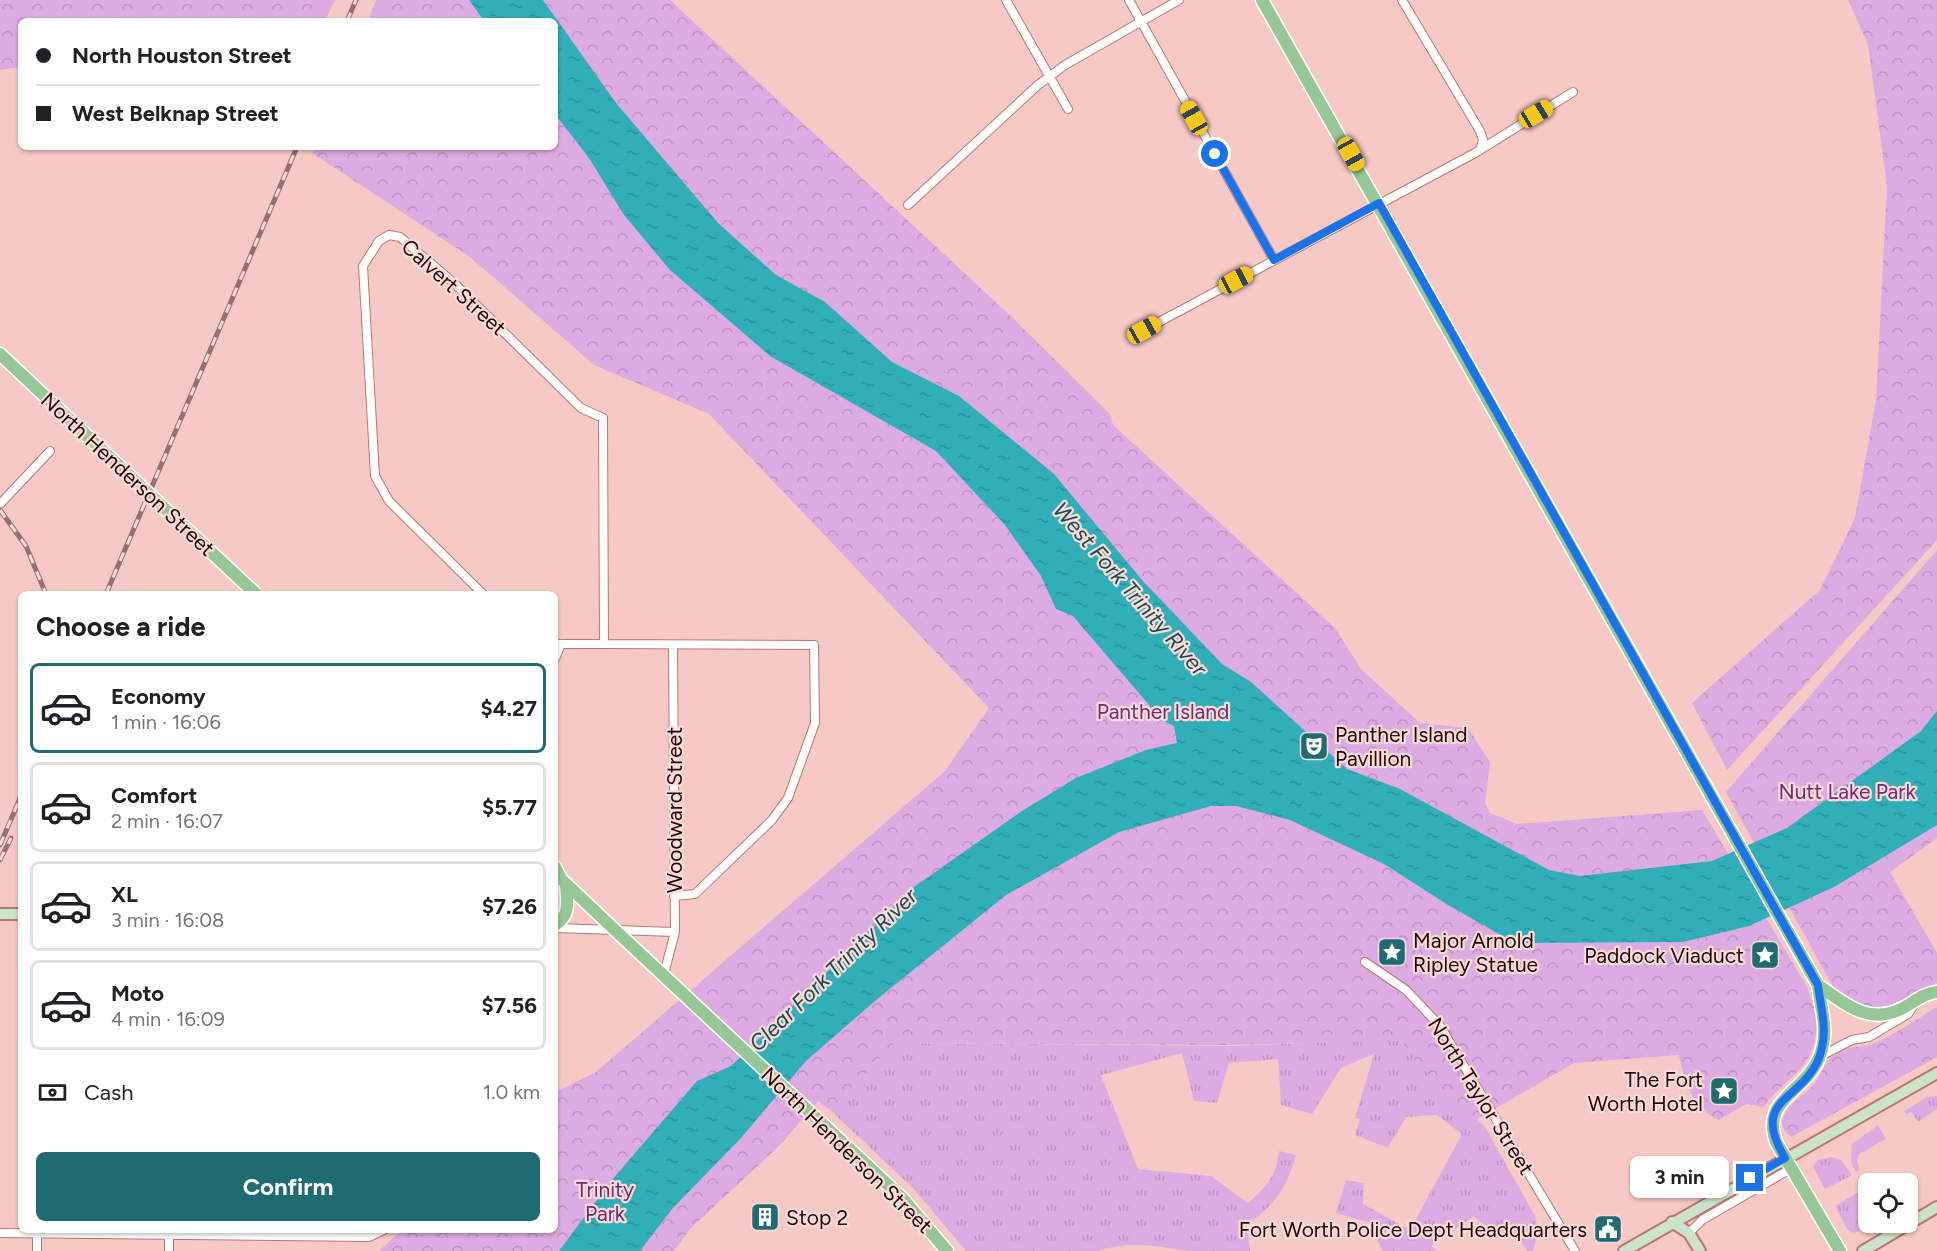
<!DOCTYPE html>
<meta charset="utf-8">
<style>
:root{--surface:#fff;--page:#f6f6f6;--text:#202124;--muted:#757577;--line:#e0e0e0;--accent:#1f6b71}
body{margin:0;font-family:Figtree,sans-serif;background:var(--page);color:var(--text);height:100vh;display:flex;flex-direction:column;font-size:22px;white-space:nowrap}
*{box-sizing:border-box;margin:0}
p{font-size:20px;color:var(--muted)}
.icon{flex:none;width:33px;height:33px;fill:none;stroke:currentColor;stroke-width:2;stroke-linecap:round;stroke-linejoin:round}
.map{position:relative;flex:1;overflow:hidden}
.panel{position:absolute;left:18px;top:591px;width:540px;height:642px;display:flex;flex-direction:column;background:var(--surface);border-radius:9px;box-shadow:0 2px 4px #0004}
.panel>*{flex:none}
.guide{position:absolute;left:18px;top:18px;width:540px;height:132px;border-radius:9px;box-shadow:0 2px 4px #0004;display:grid;align-content:center;height:132px;padding:0 18px;background:var(--surface)}
.buttons{position:absolute;left:1858px;top:1173px;display:grid;gap:12px}
.buttons a{display:grid;place-items:center;width:60px;height:60px;border-radius:9px;background:var(--surface);box-shadow:0 2px 4px #0004;font-size:30px}
.end{position:absolute;width:27px;height:27px;margin:-14px;border:8px solid #1a73e8;background:#fff;box-shadow:0 0 0 3px #fff}
.from{border-radius:50%}
.bubble{position:absolute;height:42px;border-radius:9px;background:var(--surface);box-shadow:0 2px 4px #0004;font-size:20px;font-weight:700;line-height:42px;text-align:center}
.car{position:absolute;width:18px;height:36px;margin:-18px -9px;border-radius:8px;box-shadow:0 0 4px 2px #0007;background:linear-gradient(#f5c518 24%,#345 0 40%,#f5c518 0 76%,#345 0 86%,#f5c518 0)}
.guide b{display:flex;align-items:center;gap:21px;height:57px;font-size:22px}
.guide b+b{border-top:2px solid var(--line)}
.guide i{width:15px;height:15px;background:var(--text)}
ul{padding:0;list-style:none}
li{display:flex;align-items:center;gap:18px;height:90px;margin:0 12px 9px;padding:0 6px;border:3px solid var(--line);border-radius:9px}
li div{flex:1}
li b{display:block;font-size:22px}
li em{font-style:normal;font-weight:700}
li.on{border-color:var(--accent)}
li>.icon{width:54px;height:54px;stroke-width:1.5}
h2{padding:0 18px;font-size:27px;line-height:72px}
.pay{display:flex;align-items:center;gap:15px;height:66px;padding:0 18px;font-size:22px}
.pay p{margin-inline-start:auto}
.action{display:flex;gap:12px;margin-top:auto;padding:12px 18px}
.action a{flex:1;height:69px;border-radius:9px;background:var(--accent);color:#fff;font-size:24px;font-weight:700;line-height:69px;text-align:center}
.map>svg:first-child{display:block}
</style>
<div class="map">
<svg width="1937" height="1251" viewBox="0 0 1937 1251">
<defs>
<pattern id="grass-tufts" width="24" height="20" patternUnits="userSpaceOnUse" patternTransform="scale(1.5)"><rect width="24" height="20" fill="#dcabe1"/><path d="M3 7l-1-3M5 7V3M7 7l1-3M15 17l-1-3M17 17v-4M19 17l1-3" fill="none" stroke="#bc92c0"/></pattern>
<pattern id="forest-crowns" width="20" height="18" patternUnits="userSpaceOnUse" patternTransform="scale(1.5)"><rect width="20" height="18" fill="#dcabe1"/><path d="M2 6a3 3 0 1 1 6 0M12 15a3 3 0 1 1 6 0" fill="none" stroke="#bc92c0"/></pattern>
<pattern id="water-ripples" width="26" height="14" patternUnits="userSpaceOnUse" patternTransform="scale(1.5)"><rect width="26" height="14" fill="#31aeb8"/><path d="M2 4q2-2 4 0t4 0M15 11q2-2 4 0t4 0" fill="none" stroke="#2b949d"/></pattern>
</defs>
<rect width="100%" height="100%" fill="#f7c9c6"/>
<path fill="url(#grass-tufts)" d="M 1361,1041 L 1401,1041 L 1485,1127 L 1535,1216 L 1538,1231 L 1533,1251 L 1527,1251 C 1520,1237 1509,1232 1494,1234 L 1474,1216 L 1431,1246 L 1437,1251 L 1382,1251 L 1371,1223 L 1336,1213 L 1346,1180 L 1364,1183 L 1363,1204 L 1410,1230 L 1462,1134 L 1437,1115 L 1406,1117 L 1388,1148 L 1355,1135 L 1360,1119 L 1355,1118 L 1374,1054 L 1341,1068 L 1312,1114 L 1281,1105 L 1278,1059 L 1229,1063 L 1217,1103 L 1194,1101 L 1182,1053 L 1101,1075 L 1138,1169 L 1211,1176 L 1248,1203 C 1266,1187 1277,1176 1279,1151 L 1296,1155 C 1286,1190 1276,1203 1247,1225 L 1250,1251 C 1230,1251 1209,1251 1190,1251 C 1155,1247 1134,1240 1098,1251 L 966,1251 L 913,1188 L 830,1110 L 895,1043 L 1234,1046 Z
M 1937,1096 L 1937,1109 L 1918,1122 L 1911,1112 L 1906,1114 L 1904,1111 L 1927,1097 Z
M 1878,1125 L 1886,1139 L 1859,1154 L 1857,1163 L 1860,1170 L 1856,1172 L 1851,1162 L 1852,1144 Z
M 1831,1157 L 1841,1160 L 1852,1175 L 1825,1189 L 1813,1167 L 1818,1160 Z
M 1861,1191 C 1871,1206 1875,1228 1853,1233 L 1847,1229 L 1835,1206 Z"/>
<path fill="url(#forest-crowns)" d="M 0,0 L 335,0 L 325,21 L 21,21 L 21,67 L 0,70 Z
M 376,0 L 670,0 L 1015,320 L 1110,414 L 1113,425 L 1335,628 L 1361,669 L 1420,723 L 1468,728 L 1490,762 L 1485,803 L 1490,813 L 1517,824 L 1702,810 L 1807,987 C 1818,1013 1822,1044 1802,1067 C 1790,1081 1774,1091 1764,1107 L 1746,1104 L 1719,1120 C 1693,1109 1684,1081 1679,1055 L 1574,1063 L 1477,1119 L 1448,1098 L 1401,1041 L 1226,1045 L 895,1043 L 830,1110 L 818,1101 L 779,1146 L 690,1229 L 674,1251 L 379,1251 L 402,1230 L 555,1230 L 555,1092 L 596,1072 L 945,771 L 989,708 L 709,414 L 594,365 L 470,257 L 312,153 L 315,147 L 555,147 L 555,21 L 368,21 Z
M 1848,0 L 1937,0 L 1937,540 L 1727,770 L 1692,703 L 1820,590 L 1855,518 L 1876,400 L 1887,186 L 1868,44 Z
M 1937,550 L 1937,838 L 1890,872 L 1937,953 L 1937,983 C 1895,1000 1872,1029 1832,985 L 1726,792 Z
M 1937,1007 L 1937,1057 L 1791,1137 C 1765,1117 1804,1097 1815,1083 C 1821,1075 1825,1061 1833,1056 C 1850,1044 1857,1049 1872,1044 C 1894,1036 1916,1019 1937,1007 Z"/>
<path fill="url(#water-ripples)" d="M 469,0 L 543,0 L 616,103 L 718,223 L 776,275 L 825,302 L 892,362 L 959,396 L 1054,474 L 1142,580 L 1222,664 L 1251,682 L 1347,769 L 1400,789 L 1549,870 L 1580,876 L 1712,861 L 1787,828 L 1921,731 L 1937,711 L 1937,825 L 1834,887 L 1749,926 L 1683,942 L 1515,943 L 1448,905 L 1384,864 L 1290,820 L 1236,806 L 1211,806 L 1119,832 L 1006,895 L 876,1000 L 806,1061 L 741,1138 L 672,1209 L 640,1251 L 559,1251 L 611,1181 L 697,1081 L 731,1066 L 914,887 L 1022,811 L 1076,778 L 1146,750 L 1177,743 L 1174,726 L 1162,720 L 1073,616 L 1056,609 L 1041,576 L 1005,525 L 936,451 L 770,356 L 670,270 L 624,215 L 589,158 L 555,114 L 555,21 L 484,21 Z"/>
<g fill="none" stroke-linecap="round" stroke-linejoin="round">
<g stroke="#bb7672" stroke-width="10">
<path id="minor" d="M 1006,0 L 1068,109
M 1129,0 L 1274,260
M 1402,0 L 1480,131 L 1483,140 L 1481,147
M 908,205 L 1038,85 L 1065,65 L 1179,0
M 1144,330 L 1475,153 L 1573,92
M 0,504 L 50,451
M 483,594 L 389,501 L 375,476 L 363,266 L 379,241 L 389,235 L 400,237 L 454,283 L 581,408 L 603,418 L 604,644 L 555,644
M 604,644 L 814,645 L 815,723 L 788,798 L 772,820 L 695,894 L 674,896
M 555,659 L 561,644
M 555,928 L 675,932
M 1365,962 L 1406,990 L 1440,1026 L 1575,1251
M 664,974 L 675,932 L 673,645
M 1819,1057 L 1852,1040 L 1869,1037 L 1908,1014 L 1915,1003
M 0,1233 L 369,1237 L 384,1230
M 1689,1233 L 1702,1220 L 1792,1168
M 37,1251 L 37,1230
M 169,1251 L 169,1231"/>
</g>
<g stroke="#bb7672" stroke-width="14">
<path id="secondary" d="M 0,914 L 21,914
M 1672,1222 L 1689,1233 L 1700,1251
M 1624,1251 L 1937,1073
M 1863,1251 L 1937,1207"/>
</g>
<g stroke="#fff" stroke-width="15">
<path id="primary" d="M 1262,0 L 1818,985 C 1821,1011 1830,1031 1819,1058 C 1805,1092 1761,1099 1776,1142 L 1840,1251
M 0,354 L 68,418
M 555,867 L 561,879 L 617,932 L 903,1199 L 947,1251
M 555,925 C 571,915 567,901 566,884
M 1818,985 C 1845,1004 1869,1026 1903,1008 C 1914,1002 1924,993 1937,992"/>
</g>
<use href="#minor" stroke="#fff" stroke-width="8"/>
<use href="#secondary" stroke="#cbe3cb" stroke-width="10"/>
<use href="#primary" stroke="#98c797" stroke-width="12"/>
<g stroke="#95706f" stroke-width="5">
<path id="rail" d="M 347,21 L 356,0
M 0,510 L 26,546 L 46,594
M 106,594 L 297,147
M 0,845 L 21,796
M 0,860 L 11,838"/>
</g>
<use href="#rail" stroke="#fadbd8" stroke-width="3" stroke-dasharray="9" stroke-linecap="butt"/>
<g stroke="#fff" stroke-width="15" stroke-linecap="butt">
<path id="primary-bridge" d="M 68,418 L 256,594"/>
</g>
<use href="#primary-bridge" stroke="#98c797" stroke-width="12"/>
</g>
<g fill="none" stroke-linecap="round" stroke-linejoin="round">
<path stroke="#1a73e8" stroke-width="8" d="M 1215,154 L 1274,260 L 1379,203 L 1818,985 C 1821,1011 1829,1031 1819,1058 C 1801,1103 1749,1097 1785,1158 L 1750,1178"/>
</g>
<defs>
<g id="theatre-square" transform="scale(1.5)"><rect x="-9" y="-9" width="18" height="18" rx="4" fill="#1f6b71" stroke="#fadbd8"/><path d="M-5-5.5Q0-4 5-5.5V0Q5 5 0 6Q-5 5-5 0ZM-3.3-2.5H-1v1.5H-3.3ZM1-2.5H3.3v1.5H1ZM-2.8 1Q0 5.5 2.8 1Z" fill="#fff"/></g>
<g id="sight-square" transform="scale(1.5)"><rect x="-9" y="-9" width="18" height="18" rx="4" fill="#1f6b71" stroke="#fadbd8"/><path d="M0-6L1.8-2.2L6-1.7L2.9 1.2L3.7 5.4L0 3.3L-3.7 5.4L-2.9 1.2L-6-1.7L-1.8-2.2Z" fill="#fff"/></g>
<g id="building-square" transform="scale(1.5)"><rect x="-9" y="-9" width="18" height="18" rx="4" fill="#1f6b71" stroke="#fadbd8"/><path d="M-4-6H4V6H1V3H-1V6H-4ZM-2.5-4.3h1.7v1.8h-1.7ZM.8-4.3h1.7v1.8H.8ZM-2.5-1h1.7V.8h-1.7ZM.8-1h1.7V.8H.8Z" fill="#fff"/></g>
<g id="civic-square" transform="scale(1.5)"><rect x="-9" y="-9" width="18" height="18" rx="4" fill="#1f6b71" stroke="#fadbd8"/><path d="M-.6-6.5H3V-4.5H.6V-3L4-1V1h2V6H-6V1h2V-1L-.6-3ZM-1.2 2.5V6h2.4V2.5Z" fill="#fff"/></g>
</defs>
<g fill-rule="evenodd">
<use href="#theatre-square" x="1314" y="746"/>
<use href="#sight-square" x="1392" y="952"/>
<use href="#sight-square" x="1765" y="955"/>
<use href="#sight-square" x="1724" y="1091"/>
<use href="#building-square" x="765" y="1217"/>
<use href="#civic-square" x="1608" y="1229"/>
</g>
<g text-anchor="middle" dominant-baseline="central" stroke-width="4.5" stroke-linejoin="round" paint-order="stroke">
<g font-size="21" fill="#1f0606" stroke="#fadbd8">
<text transform="translate(454 287) rotate(42)">Calvert Street</text>
<text transform="translate(128 474) rotate(43)">North Henderson Street</text>
<text transform="translate(674 810) rotate(-90)">Woodward Street</text>
<text transform="translate(1481 1096) rotate(58)">North Taylor Street</text>
<text transform="translate(847 1150) rotate(44)">North Henderson Street</text>
</g>
<g font-size="21" fill="#6e2c76" stroke="#fadbd8">
<text x="1163" y="711">Panther Island</text>
<text x="1847" y="791">Nutt Lake Park</text>
<text x="605" y="1189">Trinity<tspan x="605" dy="24">Park</tspan></text>
</g>
<g font-size="21" fill="#1f0606" stroke="#fadbd8" text-anchor="start">
<text x="1335" y="734">Panther Island<tspan x="1335" dy="24">Pavillion</tspan></text>
<text x="1413" y="940">Major Arnold<tspan x="1413" dy="24">Ripley Statue</tspan></text>
<text x="1744" y="955" text-anchor="end">Paddock Viaduct</text>
<text x="1703" y="1079" text-anchor="end">The Fort<tspan x="1703" dy="24">Worth Hotel</tspan></text>
<text x="786" y="1217">Stop 2</text>
<text x="1587" y="1229" text-anchor="end">Fort Worth Police Dept Headquarters</text>
</g>
<g font-size="22" font-style="italic" fill="#154a4e" stroke="#fadbd8">
<text transform="translate(1130 589) rotate(49)">West Fork Trinity River</text>
<text transform="translate(833 970) rotate(-44)">Clear Fork Trinity River</text>
</g>
</g>
</svg>
<div class="buttons">
<a><svg class="icon" aria-label="locate" viewBox="0 0 24 24"><circle cx="12" cy="12" r="6"/><path d="M12 2v4M12 18v4M2 12h4M18 12h4"/></svg></a>
</div>
<i class="end from" style="left:1215px;top:154px"></i>
<i class="end" style="left:1750px;top:1178px"></i>
<div class="bubble" style="left:1630px;top:1156px;width:99px">3 min</div>
<i class="car" style="left:1536px;top:114px;rotate:59deg"></i>
<i class="car" style="left:1194px;top:118px;rotate:331deg"></i>
<i class="car" style="left:1351px;top:154px;rotate:151deg"></i>
<i class="car" style="left:1236px;top:280px;rotate:62deg"></i>
<i class="car" style="left:1144px;top:330px;rotate:61deg"></i>
<div class="guide">
<b><i class="from"></i>North Houston Street</b>
<b><i></i>West Belknap Street</b>
</div>
<section class="panel">
<h2>Choose a ride</h2>
<ul>
<li class="on"><svg class="icon" aria-label="car" viewBox="0 0 24 24"><path d="M5 17H2v-5l4-1 3-4h7l3 4 3 1v5h-3M9 17h6M6 11h13"/><circle cx="7" cy="17" r="2"/><circle cx="17" cy="17" r="2"/></svg><div><b>Economy</b><p>1 min · 16:06</p></div><em>$4.27</em></li>
<li><svg class="icon" aria-label="car" viewBox="0 0 24 24"><path d="M5 17H2v-5l4-1 3-4h7l3 4 3 1v5h-3M9 17h6M6 11h13"/><circle cx="7" cy="17" r="2"/><circle cx="17" cy="17" r="2"/></svg><div><b>Comfort</b><p>2 min · 16:07</p></div><em>$5.77</em></li>
<li><svg class="icon" aria-label="car" viewBox="0 0 24 24"><path d="M5 17H2v-5l4-1 3-4h7l3 4 3 1v5h-3M9 17h6M6 11h13"/><circle cx="7" cy="17" r="2"/><circle cx="17" cy="17" r="2"/></svg><div><b>XL</b><p>3 min · 16:08</p></div><em>$7.26</em></li>
<li><svg class="icon" aria-label="car" viewBox="0 0 24 24"><path d="M5 17H2v-5l4-1 3-4h7l3 4 3 1v5h-3M9 17h6M6 11h13"/><circle cx="7" cy="17" r="2"/><circle cx="17" cy="17" r="2"/></svg><div><b>Moto</b><p>4 min · 16:09</p></div><em>$7.56</em></li>
</ul>
<div class="pay"><svg class="icon" aria-label="cash" viewBox="0 0 24 24"><path d="M3 7h18v10H3z"/><circle cx="12" cy="12" r="2"/></svg>Cash<p>1.0 km</p></div>
<div class="action"><a>Confirm</a></div>
</section>
</div>
